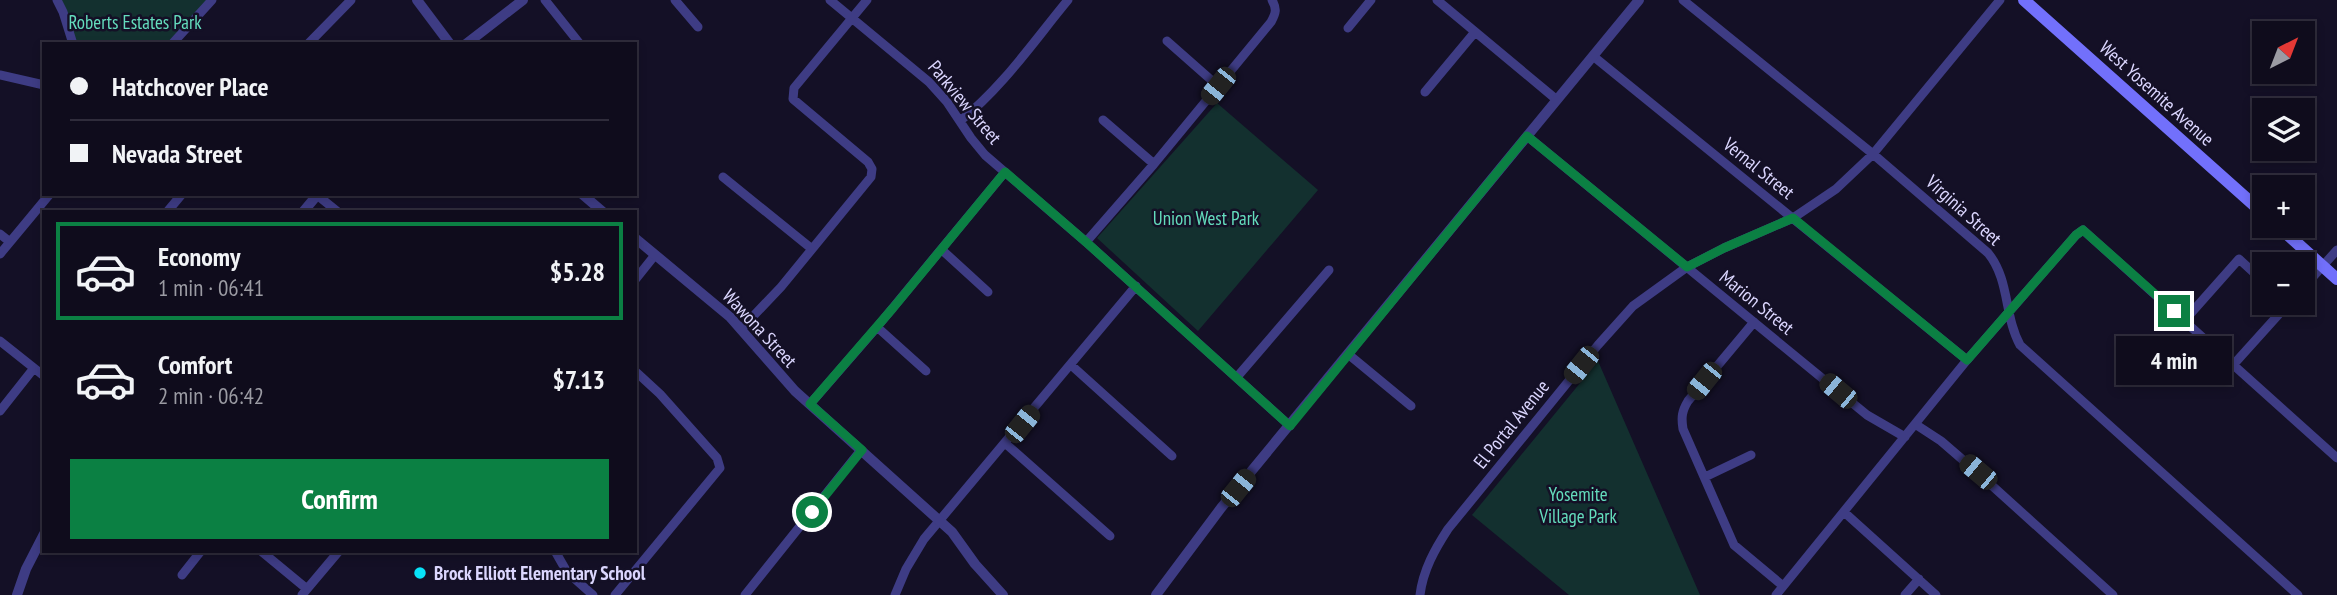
<!DOCTYPE html>
<meta charset="utf-8">
<style>
:root{--surface:#0f0c1c;--page:#1d1a29;--text:#f1f3f6;--muted:#9b9ba3;--line:#2f2c3b;--accent:#0b8043}
body{margin:0;font-family:"PT Sans Narrow",sans-serif;background:var(--page);color:var(--text);height:100vh;display:flex;flex-direction:column;font-size:26px;white-space:nowrap}
*{box-sizing:border-box;margin:0}
p{font-size:23px;color:var(--muted)}
.icon{flex:none;width:38px;height:38px;fill:none;stroke:currentColor;stroke-width:2;stroke-linecap:round;stroke-linejoin:round}
.map{position:relative;flex:1;overflow:hidden}
.side{position:absolute;left:42px;top:210px;width:595px;height:343px;display:flex;flex-direction:column;background:var(--surface);border-radius:0px;box-shadow:0 4px 10px #0003,0 0 0 2px var(--line)}
.side>*{flex:none}
.guide{position:absolute;left:42px;top:42px;width:595px;height:154px;border-radius:0px;box-shadow:0 4px 10px #0003,0 0 0 2px var(--line);display:grid;align-content:center;height:154px;padding:0 28px;background:var(--surface)}
.needle{width:46px;rotate:42deg}
.tools{position:absolute;left:2252px;top:21px;display:grid;gap:14px}
.tools a{display:grid;place-items:center;width:63px;height:63px;border-radius:0px;background:var(--surface);box-shadow:0 4px 10px #0003,0 0 0 2px var(--line);font-size:35px}
.end{position:absolute;width:32px;height:32px;margin:-16px;border:9px solid #0b8043;background:#fff;box-shadow:0 0 0 4px #fff}
.from{border-radius:50%}
.bubble{position:absolute;height:49px;border-radius:0px;background:var(--surface);box-shadow:0 4px 10px #0003,0 0 0 2px var(--line);font-size:23px;font-weight:700;line-height:49px;text-align:center}
.car{position:absolute;width:21px;height:42px;margin:-21px -10px;border-radius:9px;box-shadow:0 0 5px 2px #0007;background:linear-gradient(#222 24%,#8ab4d8 0 40%,#222 0 76%,#8ab4d8 0 86%,#222 0)}
.guide b{display:flex;align-items:center;gap:24px;height:66px;font-size:26px}
.guide b+b{border-top:2px solid var(--line)}
.guide i{width:18px;height:18px;background:var(--text)}
ul{padding:12px 0 0;list-style:none}
li{display:flex;align-items:center;gap:21px;height:98px;margin:0 14px 10px;padding:0 14px;border:4px solid transparent;border-radius:0px}
li div{flex:1}
li b{display:block;font-size:26px}
li em{font-style:normal;font-weight:700}
li.active{border-color:var(--accent)}
li>.icon{width:63px;height:63px;stroke-width:1.5}
.action{display:flex;gap:14px;margin-top:auto;padding:14px 28px}
.action a{flex:1;height:80px;border-radius:0px;background:var(--accent);color:#fff;font-size:28px;font-weight:700;line-height:80px;text-align:center}
.map>svg:first-child{display:block}
</style>
<div class="map">
<svg width="2337" height="595" viewBox="0 0 2337 595">
<rect width="100%" height="100%" fill="#141026"/>
<path fill="#13302f" d="M 57,0 L 212,0 L 172,44 L 73,44 Z
M 1217,103 L 1318,190 L 1198,331 L 1097,238 Z
M 1598,361 L 1700,595 L 1569,595 L 1472,515 Z"/>
<g fill="none" stroke-linecap="round" stroke-linejoin="round">
<path stroke="#3e3c84" stroke-width="9" d="M 57,0 L 63,12 L 73,44
M 545,0 L 580,44
M 675,0 L 698,27
M 830,0 L 929,82 L 947,102 L 971,138 L 985,155 L 1086,242 L 1290,426
M 1437,0 L 1557,100
M 1683,0 L 1873,154 L 1988,253 C 2010,280 2004,316 2020,345 L 2298,595
M 1348,28 L 1371,0
M 1167,41 L 1218,86
M 172,44 L 212,0
M 308,44 L 351,0
M 1593,56 L 1967,360
M 0,75 L 44,85
M 1425,92 L 1475,32
M 1103,120 L 1154,164
M 960,121 C 1002,88 1034,41 1068,0
M 1527,136 L 1867,415 L 1905,437
M 723,177 L 812,249
M 317,195 L 338,212
M 167,212 L 182,194
M 0,234 L 10,242
M 1086,242 L 1154,164 L 1271,22 C 1276,13 1277,9 1272,0
M 942,250 L 988,292
M 0,254 L 49,195
M 635,280 L 655,255
M 2303,288 L 2337,250
M 2184,321 L 2239,259 L 2264,282
M 1754,322 L 1688,401 C 1682,411 1681,417 1683,429 L 1734,545 L 1783,586
M 877,327 L 926,371
M 741,329 L 781,287 L 871,177 L 872,169 L 868,162 L 793,99 L 794,88 L 867,0
M 0,341 L 44,376
M 1348,354 L 1411,406
M 2234,364 L 2289,303
M 1071,365 L 1172,456
M 1237,377 L 1329,270
M 810,404 L 877,327 L 1005,172
M 0,411 L 34,368
M 1915,424 L 1941,441 L 1978,473 L 2113,595
M 1006,444 L 1110,536
M 1705,477 L 1751,455
M 1844,512 L 1936,595
M 261,551 L 307,589
M 555,551 L 567,572 L 593,595
M 182,575 L 201,551
M 302,595 L 339,551
M 615,595 L 720,468 L 717,458 L 660,394 L 635,371
M 745,595 L 861,450
M 895,595 L 906,569 L 924,539 L 1136,286
M 1420,595 C 1423,570 1435,549 1448,529 L 1598,345 L 1633,306 L 1687,267 L 1724,248 L 1793,218 L 1836,189 L 1873,154 L 2000,0
M 1776,595 L 1967,360 L 2076,235 L 2083,230 L 2337,458
M 1905,595 L 1919,579"/>
<path stroke="#3e3c84" stroke-width="10" d="M 417,0 L 450,44
M 466,44 L 523,0
M 582,194 L 603,212
M 303,212 L 318,194
M 635,238 L 730,317 L 795,391 L 952,532 L 975,564 L 1003,595
M 17,595 L 26,569 L 44,534
M 1156,595 L 1221,508 L 1639,0"/>
<path stroke="#7270fb" stroke-width="12" d="M 2024,0 L 2264,214
M 2278,226 L 2337,279"/>
</g>
<g fill="none" stroke-linecap="round" stroke-linejoin="round">
<path stroke="#0b8043" stroke-width="9" d="M 812,512 L 862,450 L 810,404 L 893,308 L 1005,172 L 1086,242 L 1290,426 L 1527,136 L 1687,267 L 1724,248 L 1793,218 L 1967,360 L 2076,235 L 2083,230 L 2174,311"/>
</g>
<circle fill="#08e2f8" stroke="#141026" stroke-width="2.5" cx="420" cy="573" r="7"/>
<g text-anchor="middle" dominant-baseline="central" stroke-width="5" stroke-linejoin="round" paint-order="stroke">
<g font-size="19" fill="#64ddbd" stroke="#141026">
<text x="135" y="22">Roberts Estates Park</text>
<text x="1206" y="218">Union West Park</text>
<text x="1578" y="494">Yosemite<tspan x="1578" dy="22">Village Park</tspan></text>
</g>
<g font-size="19" fill="#dbd6fe" stroke="#141026">
<text transform="translate(2157 93) rotate(42)">West Yosemite Avenue</text>
<text transform="translate(965 102) rotate(50)">Parkview Street</text>
<text transform="translate(1759 168) rotate(39)">Vernal Street</text>
<text transform="translate(1964 210) rotate(42)">Virginia Street</text>
<text transform="translate(1757 302) rotate(39)">Marion Street</text>
<text transform="translate(760 328) rotate(47)">Wawona Street</text>
<text transform="translate(1511 424) rotate(-51)">El Portal Avenue</text>
</g>
<g font-size="19" font-weight="bold" fill="#dbd6fe" stroke="#141026" text-anchor="start">
<text x="434" y="573">Brock Elliott Elementary School</text>
</g>
</g>
</svg>
<div class="tools">
<a><svg class="needle" viewBox="-14 -14 28 28"><path d="M0-13l5 13h-10z" fill="#e53935"/><path d="M0 13l5-13h-10z" fill="#9b9ba3"/></svg></a>
<a><svg class="icon" aria-label="layers" viewBox="0 0 24 24"><path d="M12 4l9 5-9 5-9-5zM3 14l9 5 9-5"/></svg></a>
<a>+</a>
<a>−</a>
</div>
<i class="end from" style="left:812px;top:512px"></i>
<i class="end" style="left:2174px;top:311px"></i>
<div class="bubble" style="left:2116px;top:336px;width:116px">4 min</div>
<i class="car" style="left:1218px;top:86px;rotate:219deg"></i>
<i class="car" style="left:1581px;top:365px;rotate:219deg"></i>
<i class="car" style="left:1704px;top:381px;rotate:219deg"></i>
<i class="car" style="left:1838px;top:391px;rotate:310deg"></i>
<i class="car" style="left:1022px;top:424px;rotate:39deg"></i>
<i class="car" style="left:1978px;top:472px;rotate:310deg"></i>
<i class="car" style="left:1238px;top:488px;rotate:39deg"></i>
<div class="guide">
<b><i class="from"></i>Hatchcover Place</b>
<b><i></i>Nevada Street</b>
</div>
<section class="side">
<ul>
<li class="active"><svg class="icon" aria-label="car" viewBox="0 0 24 24"><path d="M5 17H2v-5l4-1 3-4h7l3 4 3 1v5h-3M9 17h6M6 11h13"/><circle cx="7" cy="17" r="2"/><circle cx="17" cy="17" r="2"/></svg><div><b>Economy</b><p>1 min · 06:41</p></div><em>$5.28</em></li>
<li><svg class="icon" aria-label="car" viewBox="0 0 24 24"><path d="M5 17H2v-5l4-1 3-4h7l3 4 3 1v5h-3M9 17h6M6 11h13"/><circle cx="7" cy="17" r="2"/><circle cx="17" cy="17" r="2"/></svg><div><b>Comfort</b><p>2 min · 06:42</p></div><em>$7.13</em></li>
</ul>
<div class="action"><a>Confirm</a></div>
</section>
</div>
